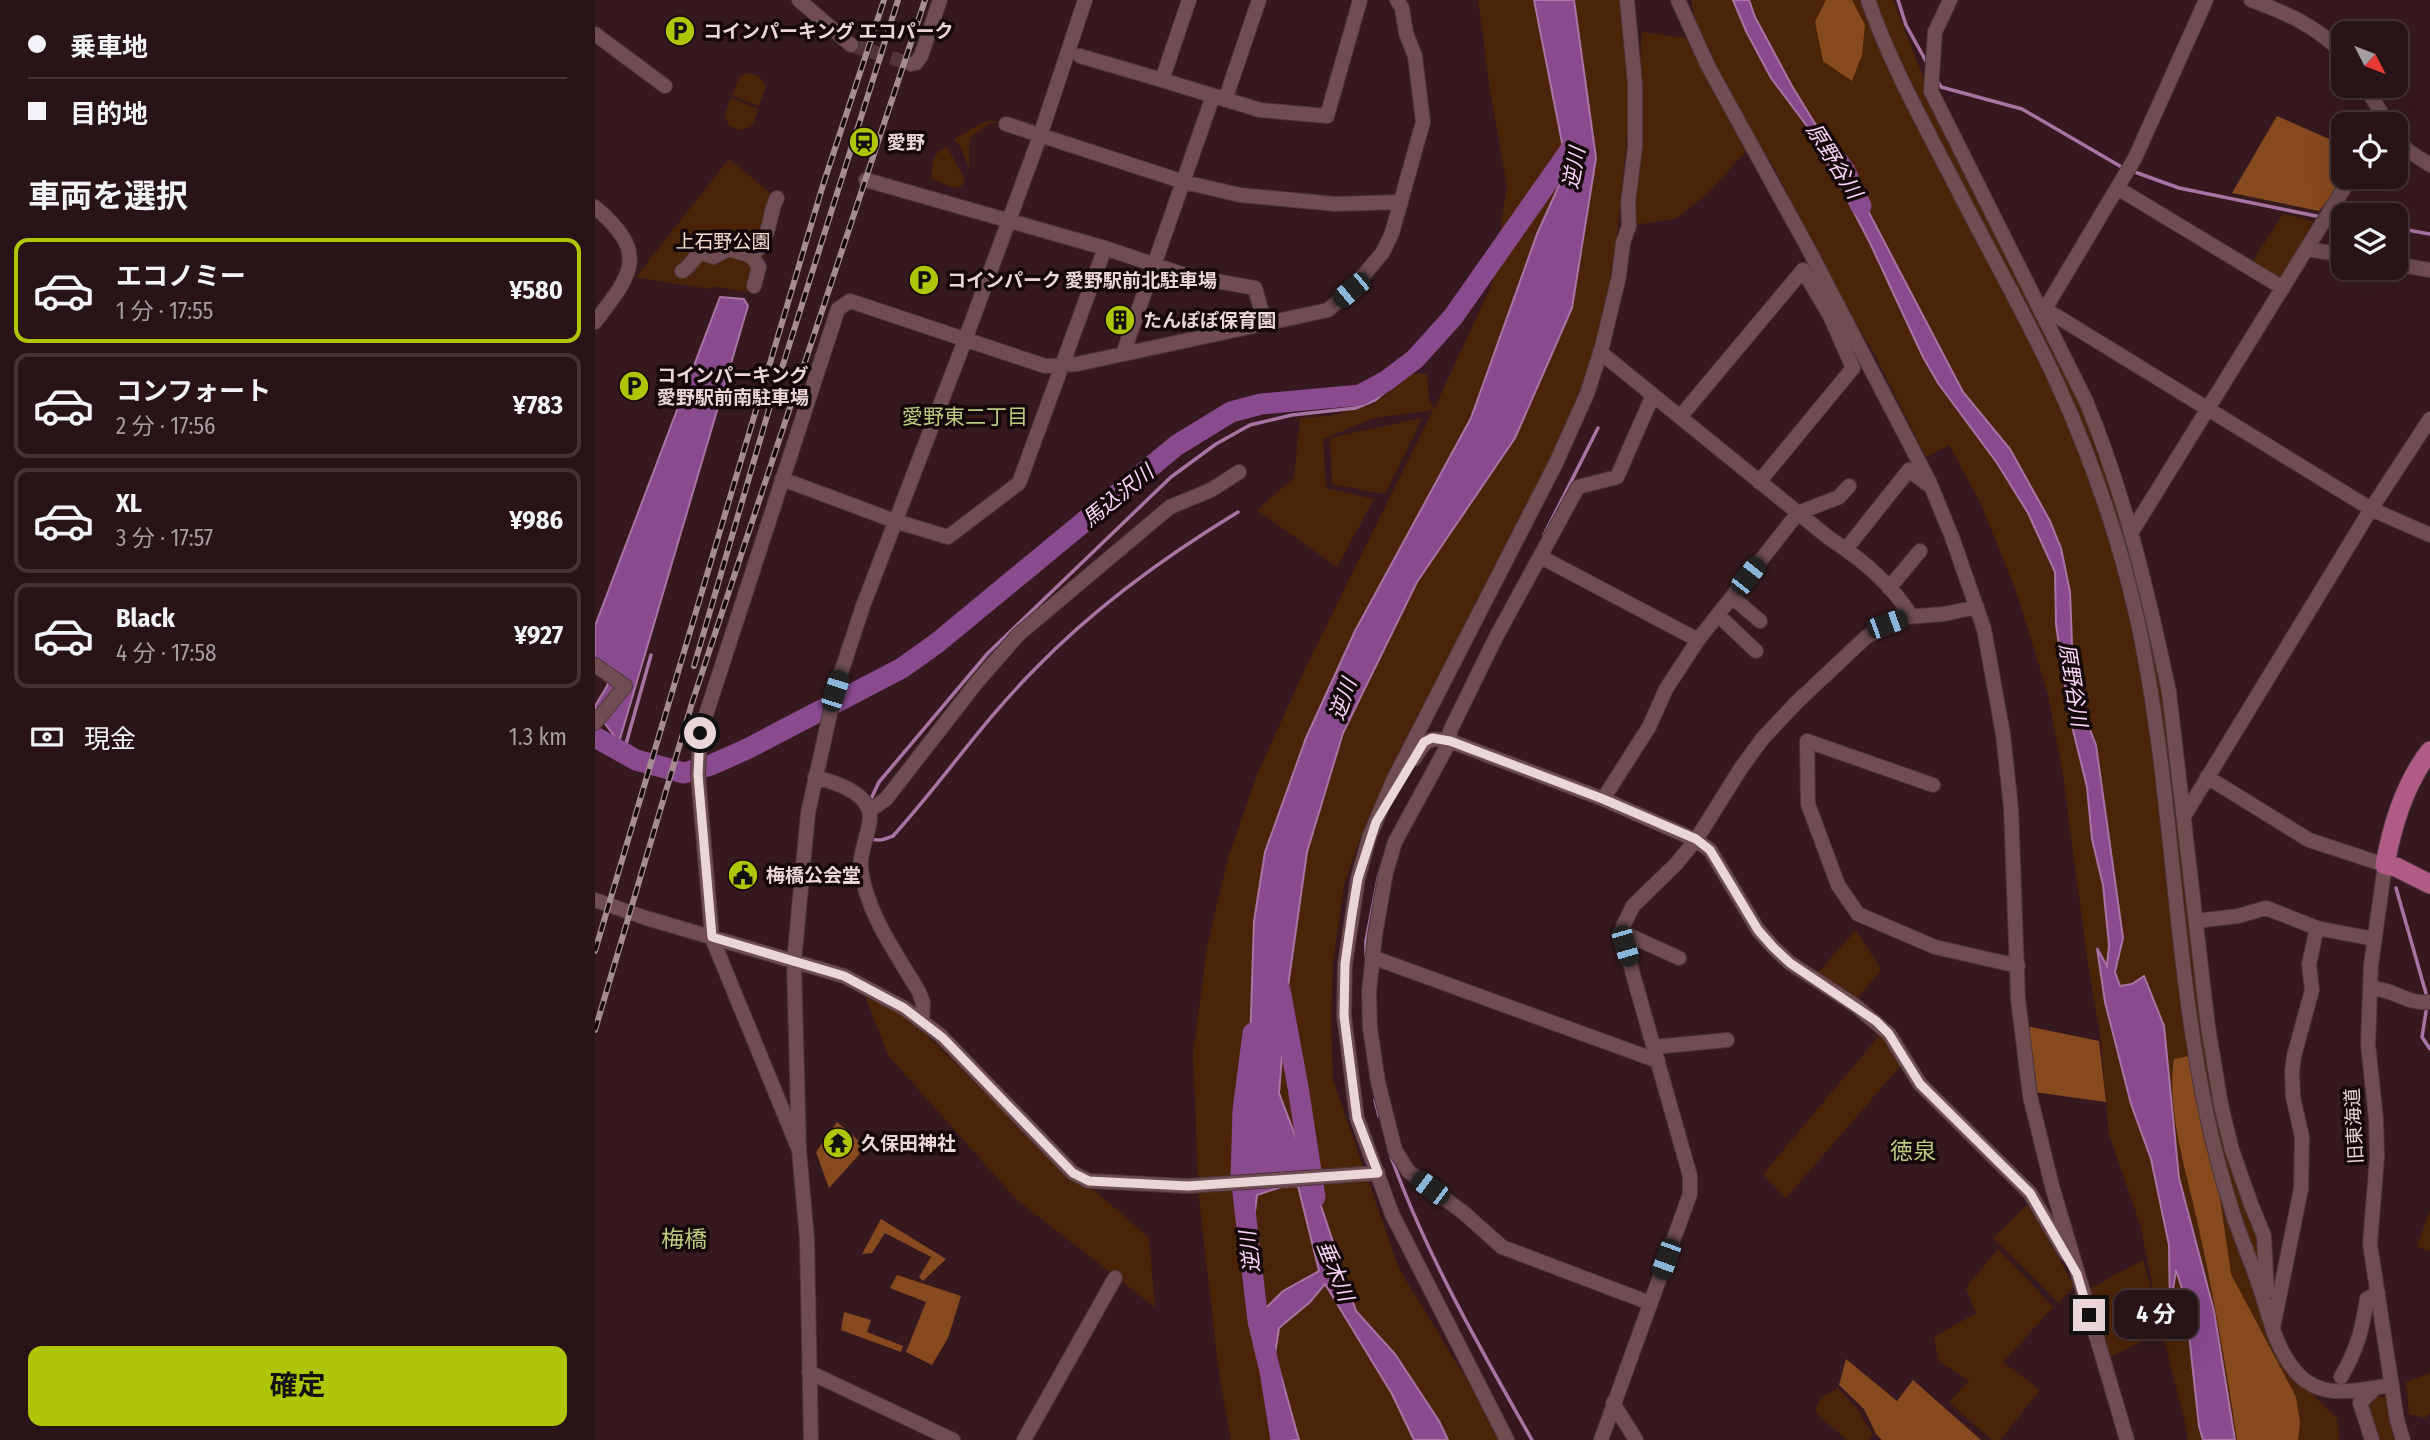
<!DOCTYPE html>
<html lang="ja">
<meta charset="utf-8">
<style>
:root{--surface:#281316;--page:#301c1f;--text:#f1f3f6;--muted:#a59ea1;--line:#443235;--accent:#afc507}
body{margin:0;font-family:"Fira Sans Condensed","Noto Sans JP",sans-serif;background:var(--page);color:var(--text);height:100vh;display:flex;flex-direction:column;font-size:26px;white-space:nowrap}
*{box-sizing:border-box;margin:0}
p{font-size:23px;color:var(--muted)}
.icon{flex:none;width:38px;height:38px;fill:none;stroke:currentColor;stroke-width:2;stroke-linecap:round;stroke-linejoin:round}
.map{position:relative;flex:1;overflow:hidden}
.panel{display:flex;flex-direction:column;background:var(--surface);width:595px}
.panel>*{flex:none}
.top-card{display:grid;align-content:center;height:154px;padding:0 28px;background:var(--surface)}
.needle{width:46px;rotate:132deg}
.controls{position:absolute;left:1736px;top:21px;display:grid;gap:14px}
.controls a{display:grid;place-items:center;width:77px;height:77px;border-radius:14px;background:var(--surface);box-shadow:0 7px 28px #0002,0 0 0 2px var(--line);font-size:35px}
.end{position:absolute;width:32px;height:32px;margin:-16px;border:9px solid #ead5d8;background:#111;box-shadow:0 0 0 4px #111}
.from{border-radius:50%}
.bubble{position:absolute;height:49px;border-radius:14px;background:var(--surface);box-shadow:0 7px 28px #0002,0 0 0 2px var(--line);font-size:23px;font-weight:700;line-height:49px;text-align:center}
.car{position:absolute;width:21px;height:42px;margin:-21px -10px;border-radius:9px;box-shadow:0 0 5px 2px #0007;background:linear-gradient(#222 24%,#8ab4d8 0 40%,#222 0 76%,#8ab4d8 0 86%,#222 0)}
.top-card b{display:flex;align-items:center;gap:24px;height:66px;font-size:26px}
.top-card b+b{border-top:2px solid var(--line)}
.top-card i{width:18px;height:18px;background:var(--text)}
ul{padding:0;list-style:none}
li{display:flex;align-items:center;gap:21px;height:105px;margin:0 14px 10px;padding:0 14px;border:4px solid var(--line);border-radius:14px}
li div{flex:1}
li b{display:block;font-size:26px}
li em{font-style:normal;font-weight:700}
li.active{border-color:var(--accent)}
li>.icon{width:63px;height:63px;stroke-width:1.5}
h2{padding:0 28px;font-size:32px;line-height:84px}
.pay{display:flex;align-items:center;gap:18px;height:77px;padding:0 28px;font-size:26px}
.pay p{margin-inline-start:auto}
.cta{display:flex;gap:14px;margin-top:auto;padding:14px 28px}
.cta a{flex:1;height:80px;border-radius:14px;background:var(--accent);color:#111;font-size:28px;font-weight:700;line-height:80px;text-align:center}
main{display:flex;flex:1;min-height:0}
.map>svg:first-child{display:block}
</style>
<main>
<section class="panel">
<div class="top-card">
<b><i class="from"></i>乗車地</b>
<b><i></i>目的地</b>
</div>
<h2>車両を選択</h2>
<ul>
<li class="active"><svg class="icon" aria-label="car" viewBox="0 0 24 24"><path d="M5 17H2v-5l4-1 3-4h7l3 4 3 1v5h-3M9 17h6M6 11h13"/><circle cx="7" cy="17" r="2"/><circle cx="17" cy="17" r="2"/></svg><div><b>エコノミー</b><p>1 分 · 17:55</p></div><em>¥580</em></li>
<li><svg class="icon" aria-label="car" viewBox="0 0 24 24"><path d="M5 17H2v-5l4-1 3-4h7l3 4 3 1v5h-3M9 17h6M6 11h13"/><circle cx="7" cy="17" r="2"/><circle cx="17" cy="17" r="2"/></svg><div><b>コンフォート</b><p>2 分 · 17:56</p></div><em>¥783</em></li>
<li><svg class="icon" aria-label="car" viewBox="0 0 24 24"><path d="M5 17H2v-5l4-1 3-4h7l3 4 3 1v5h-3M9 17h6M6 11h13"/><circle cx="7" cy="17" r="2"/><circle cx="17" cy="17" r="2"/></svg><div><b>XL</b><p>3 分 · 17:57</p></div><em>¥986</em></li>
<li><svg class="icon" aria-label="car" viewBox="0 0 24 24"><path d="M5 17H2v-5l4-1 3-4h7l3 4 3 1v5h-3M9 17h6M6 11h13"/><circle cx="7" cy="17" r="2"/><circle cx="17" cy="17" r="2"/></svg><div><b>Black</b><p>4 分 · 17:58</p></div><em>¥927</em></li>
</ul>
<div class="pay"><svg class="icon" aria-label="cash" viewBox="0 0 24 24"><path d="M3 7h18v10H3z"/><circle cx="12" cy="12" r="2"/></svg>現金<p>1.3 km</p></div>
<div class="cta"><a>確定</a></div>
</section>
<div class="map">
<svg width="1835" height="1440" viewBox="0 0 1835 1440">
<rect width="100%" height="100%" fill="#36191e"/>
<path fill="#4a2408" d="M 883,0 L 1030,0 L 1034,116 L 1020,254 L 1003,344 L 992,382 L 967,437 L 766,835 L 749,885 L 738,962 L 736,1020 L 738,1080 L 804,1269 L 909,1440 L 636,1440 L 624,1373 L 604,1199 L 598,1055 L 612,947 L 633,858 L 662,775 L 709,671 L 838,410 L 779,418 L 728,439 L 731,488 L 779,499 L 742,567 L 662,510 L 699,478 L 705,418 L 735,416 L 778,404 L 817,374 L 832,374 L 834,398 L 839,409 L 898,282 L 912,186 L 896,96 Z
M 1096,0 L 1298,0 L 1339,104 L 1504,431 L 1571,692 L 1614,1049 L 1669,1236 L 1672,1295 L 1693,1371 L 1742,1418 L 1744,1440 L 1592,1440 L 1592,1430 L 1567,1331 L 1507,1361 L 1487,1293 L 1548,1260 L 1563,1314 L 1546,1227 L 1514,1134 L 1505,1033 L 1493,964 L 1468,775 L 1453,694 L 1421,591 L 1385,502 L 1354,445 L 1331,457 L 1282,359 L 1238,284 L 1181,171 L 1142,105 L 1102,26 Z
M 1047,32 L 1091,38 L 1151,151 L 1113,193 L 1082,218 L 1034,226 Z
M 152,73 L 164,76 L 171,85 L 164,106 L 137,96 L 144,77 Z
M 136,98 L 163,109 L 159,122 L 154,128 L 142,130 L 133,124 L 130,115 Z
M 396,121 L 403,122 L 394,124 L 376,137 L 374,146 L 374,168 L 366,148 L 359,139 L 389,122 Z
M 352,147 L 370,179 L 365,188 L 354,186 L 336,178 C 338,164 337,152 352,147 Z
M 134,159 L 185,201 L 159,293 L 117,286 L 115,289 L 41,277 Z
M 1688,214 L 1721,222 L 1686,280 L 1656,264 Z
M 827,418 L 790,494 L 737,484 L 735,438 Z
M 1261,930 L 1286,970 L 1261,1000 L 1221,975 Z
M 266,985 L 324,1028 L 405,1108 L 554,1238 L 560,1307 L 422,1200 L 293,1055 Z
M 1284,1036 L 1294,1044 L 1307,1064 L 1191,1198 L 1168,1174 Z
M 1434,1203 L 1479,1286 L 1464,1303 L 1398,1238 Z
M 1835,1210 L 1835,1251 L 1822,1247 Z
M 1403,1249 L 1458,1307 L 1408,1362 L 1445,1390 L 1405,1440 L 1397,1440 L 1354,1402 L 1374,1381 L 1344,1361 L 1339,1337 L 1381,1313 L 1371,1288 Z
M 1835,1373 L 1835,1413 L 1830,1418 L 1814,1414 L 1811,1382 Z
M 1243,1388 L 1263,1410 L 1278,1435 L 1274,1440 L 1252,1440 L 1220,1412 L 1226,1398 Z
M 1784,1396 L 1791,1397 C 1798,1410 1794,1425 1800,1440 L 1781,1440 L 1772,1408 L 1777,1400 Z"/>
<path fill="#87491e" d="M 1231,0 L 1257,0 L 1270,25 L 1267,55 L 1257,81 L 1228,61 L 1220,22 Z
M 1682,116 L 1748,145 L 1748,177 L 1752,177 L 1724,211 L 1637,193 Z
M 1431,1026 L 1504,1041 L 1511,1102 L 1439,1092 Z
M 1594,1056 L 1603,1105 L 1620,1164 L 1636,1274 L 1701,1397 L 1705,1423 L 1703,1440 L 1642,1440 C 1632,1369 1619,1299 1604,1229 C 1593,1176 1571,1113 1579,1059 Z
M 242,1122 L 271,1147 L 234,1188 L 221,1152 Z
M 286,1219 L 351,1259 L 328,1281 L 324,1277 L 336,1257 L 290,1233 L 277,1253 L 267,1254 Z
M 302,1275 L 366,1296 L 353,1338 L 337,1365 L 311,1352 L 331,1302 L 295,1288 Z
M 249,1312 L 276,1320 L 272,1332 L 308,1346 L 306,1352 L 246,1330 Z
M 1251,1359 L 1302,1401 L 1318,1380 L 1386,1440 L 1287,1440 L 1281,1434 L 1269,1409 L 1244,1385 Z"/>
<path fill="#8a4a8e" stroke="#a774a4" stroke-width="2" fill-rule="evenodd" d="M 939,0 L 979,0 L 1001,158 L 977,308 L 920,438 L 822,582 L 748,733 L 712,852 L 692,993 L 684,1093 L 719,1185 L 761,1311 L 800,1354 L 844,1421 L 853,1440 L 819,1440 L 797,1394 L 730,1284 L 715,1302 L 684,1328 L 680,1354 L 704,1440 L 685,1440 L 650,1203 L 659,921 L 670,852 L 711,738 L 760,631 L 876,418 L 942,234 L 972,168 ZM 703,1186 L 724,1271 L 688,1291 L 669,1310 L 659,1220 L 662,1195 L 686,1187 Z
M 1138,0 L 1154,0 L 1160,17 L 1197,86 L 1271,207 L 1368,392 L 1415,449 L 1455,521 L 1466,548 L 1475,592 L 1477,644 L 1486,707 L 1501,745 L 1528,938 L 1520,972 L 1525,986 L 1537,984 L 1549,976 L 1569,1026 L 1584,1178 L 1619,1311 L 1640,1440 L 1608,1440 L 1604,1426 L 1590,1298 L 1581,1270 L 1575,1309 L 1574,1245 L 1556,1159 L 1536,1104 L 1510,1002 L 1502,948 L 1512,966 L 1514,945 L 1508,885 L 1497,839 L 1492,787 L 1476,722 L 1467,668 L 1461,624 L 1460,572 L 1433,513 L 1402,463 L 1343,383 L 1328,357 L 1275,243 L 1218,134 L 1176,78 L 1151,31 Z
M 125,297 L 149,299 L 153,306 L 24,742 L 4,716 L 0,706 L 12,686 L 17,668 L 0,659 L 0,626 Z"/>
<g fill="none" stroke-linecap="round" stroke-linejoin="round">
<path stroke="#a774a4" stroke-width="3.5" d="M 1303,0 L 1311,25 L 1332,63
M 1341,78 L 1346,87 L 1427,109 L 1530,169
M 1537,171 L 1584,188 L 1726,217
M 1737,217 L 1748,220
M 1801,228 L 1835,234
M 949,535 L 1003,428
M 41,760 L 29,751 L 56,655
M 274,803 L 284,782 L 393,653 L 576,477 L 621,444 L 655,425 L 697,415 L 761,408 L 780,400 L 809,375 L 841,335
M 274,837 C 281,843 290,839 298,836 C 347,782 388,721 440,669 C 500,607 569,557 643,512
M 1801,888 L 1832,997
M 771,957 L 771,941 L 784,874
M 1832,1005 L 1827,1037 L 1835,1049
M 780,1100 L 784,1116
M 794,1151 C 829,1251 885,1348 937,1440"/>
<path stroke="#8a4a8e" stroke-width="21" d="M 1227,141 L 1250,171 L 1266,206
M 0,737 L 41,760 L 89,773 L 116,765 L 154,748 L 307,668 L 342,643 L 582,445 L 636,412 L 666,404 L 765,395 L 791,381 L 820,359 L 858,317 L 985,136
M 685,990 L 703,1087 L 720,1197
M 658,1033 L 648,1110 L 646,1176 L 663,1321 L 675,1371 L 686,1440"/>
<path stroke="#51353a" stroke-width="14" stroke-dasharray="14 7" stroke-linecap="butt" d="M 256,45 L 316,64"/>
<g stroke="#4d353a" stroke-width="16">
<path id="minor" d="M 204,0 L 256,45
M 594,0 L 567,80 L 665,110 L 732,116 L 765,0
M 1083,0 L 1113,66 L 1214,250 L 1334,481 L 1357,537 L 1389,629 L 1408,734 L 1416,808 L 1423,999 L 1435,1096 L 1457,1186 L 1532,1440
M 1273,0 C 1296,66 1331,128 1363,190 C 1396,255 1433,319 1463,385 C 1496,458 1523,535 1541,614 C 1578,779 1577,951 1612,1116 C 1619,1149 1628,1182 1638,1214 C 1646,1239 1657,1263 1665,1288 C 1675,1317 1680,1349 1702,1373 C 1727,1401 1763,1390 1797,1385
M 1355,0 L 1340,32 L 1336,91 L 1491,401 C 1530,495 1553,593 1574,692 L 1613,1027 L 1626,1105 L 1637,1150 L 1656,1204 L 1669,1236 L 1672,1292
M 1656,0 C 1694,14 1719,25 1748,53
M 0,34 L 70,86
M 485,56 L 567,80
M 316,64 L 321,63 L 326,56 L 345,0
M 1770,86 L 1793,124
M 630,100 L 664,0
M 411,124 L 589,182 L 645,195 L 740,204 L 806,202
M 1801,137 L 1812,150 L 1835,165
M 271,180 L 510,248
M 1524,189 L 1688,288
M 0,207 C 54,253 38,273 0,322
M 1712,249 L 1748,255
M 156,255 L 164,267 L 159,286
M 1801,264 L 1835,270
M 87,271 C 96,267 97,257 107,253 L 118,257 L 134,249 L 153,255 C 176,249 172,216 182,198
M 1450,309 L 1776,509 L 1835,535
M 1447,314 L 1540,158 L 1611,0
M 1005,352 L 1234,538 C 1265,558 1297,584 1316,616
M 528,354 L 618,96
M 1085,417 L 1208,270 L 1235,316 L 1258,368 L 1164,482
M 187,479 L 300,521 L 353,537 L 424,483 L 510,248 L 593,276 L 660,288 L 670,323
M 1536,533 L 1756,177
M 1251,549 L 1314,470 L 1332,484
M 946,557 L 1103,640
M 1294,588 L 1325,551
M 1137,597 L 1165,621
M 1123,615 L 1161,651
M 0,665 L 30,686 L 0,723
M 819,759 C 831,739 832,737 855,741 L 1008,799 L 1101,840 L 1115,850 L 1163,930 L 1178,947 L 1195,963 L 1261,1006 L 1294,1034 L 1325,1084 L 1435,1193 L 1471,1254
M 220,777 C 238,782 267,790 274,810 C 279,825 263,851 266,869 C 272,914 301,953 324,992 L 328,1003 L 327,1021
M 1612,777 L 1714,840 L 1790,865 L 1776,965 L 1773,1044 L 1781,1119 L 1782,1157 L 1775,1244 L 1802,1420 L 1808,1440
M 1338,785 L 1212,741 L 1213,804 L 1243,885 L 1263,914 L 1340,947 L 1423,966
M 1008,799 L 1054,727 L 1071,689 L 1103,640 L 1203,513 L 1244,497 L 1254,486
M 274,811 L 291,799 L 382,682 L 423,635 L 575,507 L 616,490 L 644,472
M 1589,816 L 1776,509 L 1835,419
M 0,900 L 51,918 L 249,976 L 309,1008 L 345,1035 L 478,1173 L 494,1181 L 593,1186 L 783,1173
M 1601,921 L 1643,916 L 1671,908 L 1722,928 L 1779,939
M 1029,933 L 1084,958
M 777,957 L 1063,1061
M 1775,988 C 1797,988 1812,1005 1835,1002
M 1059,1047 L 1132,1040
M 204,1150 L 117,938 L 103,775 L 105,733 L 243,309 L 255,301 L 450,366 L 482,364 L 733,310 L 756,290 L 788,252 L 797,233 L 828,122 L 820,56 L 811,33 L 807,8 L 802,0
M 1055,1303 L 907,1247 L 869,1213 L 813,1171 L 800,1150 L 783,1082 L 775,1028 L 774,992 L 780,935 L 791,872 L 800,842 L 855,741 L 855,731 L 901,637 L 983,487 L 1022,477 L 1058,395
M 1678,1328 L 1706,1189 L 1707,1137 L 1698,1097 L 1697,1071 L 1699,1056 L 1717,990 L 1714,964 L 1722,928
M 214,1372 L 358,1440
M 1746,1377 C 1762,1350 1767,1330 1772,1299 L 1783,1293
M 1018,1403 L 1041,1440
M 216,1440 L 212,1239 L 204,1150 L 199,962 L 213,813 L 240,691 L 268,606 L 370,340 L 445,136 L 490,0
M 429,1440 L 520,1278
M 912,1440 L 797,1214 L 762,1118 L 749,1016 L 750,964 L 763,878 L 775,835 L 798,781 L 961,463 L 992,394 L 1007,347 L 1024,276 L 1028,243 L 1034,226 L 1033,203 L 1040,147 L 1040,84 L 1032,0
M 1006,1440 L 1095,1194 L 1095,1176 L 1030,946 L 1028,926 L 1038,906 L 1081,864 L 1101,840 L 1146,768 L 1168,738 L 1202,702 L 1270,638 L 1292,624 L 1311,617 L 1349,614 L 1382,607
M 1777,1440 L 1765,1403 L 1780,1388"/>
</g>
<g stroke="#4d353a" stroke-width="21">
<path id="major" d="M 1835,751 C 1810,783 1797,826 1790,865 L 1801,867 L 1835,884"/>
</g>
<use href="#minor" stroke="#6f4d52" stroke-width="14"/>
<use href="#major" stroke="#b05c87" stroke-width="19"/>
<g stroke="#a48c90" stroke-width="6">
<path id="rail" d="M 99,666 L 175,406 L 303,0
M 0,951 L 228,185 L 289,0
M 0,1030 L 97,703 L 330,0"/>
</g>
<use href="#rail" stroke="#15080a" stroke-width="3.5" stroke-dasharray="10" stroke-linecap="butt"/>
</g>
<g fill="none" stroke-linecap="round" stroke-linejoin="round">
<path stroke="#ead5d8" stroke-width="9" d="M 105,733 L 103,775 L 117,937 L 249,976 L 309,1008 L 348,1038 L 478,1173 L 494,1181 L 593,1186 L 783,1173 L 762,1118 L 749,1016 L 750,964 L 757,914 L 763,878 L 781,822 L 829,742 L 837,738 L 855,741 L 1008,799 L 1101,839 L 1115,850 L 1163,930 L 1178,947 L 1195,963 L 1281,1021 L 1294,1034 L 1325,1084 L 1435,1193 L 1482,1274 L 1494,1315"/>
</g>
<defs>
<g id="parking-disc" transform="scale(1.575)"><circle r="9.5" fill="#afc507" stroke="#15080a"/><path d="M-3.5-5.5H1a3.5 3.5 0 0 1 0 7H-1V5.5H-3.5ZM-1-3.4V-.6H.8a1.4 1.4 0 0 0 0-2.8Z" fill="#111"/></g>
<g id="station-disc" transform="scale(1.575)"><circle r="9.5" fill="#afc507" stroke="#15080a"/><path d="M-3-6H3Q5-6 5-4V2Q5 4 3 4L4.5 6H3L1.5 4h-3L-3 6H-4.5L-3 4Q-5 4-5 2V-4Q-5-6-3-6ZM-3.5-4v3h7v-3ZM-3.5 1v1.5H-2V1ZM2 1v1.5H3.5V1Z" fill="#111"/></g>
<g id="building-disc" transform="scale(1.575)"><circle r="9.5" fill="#afc507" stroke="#15080a"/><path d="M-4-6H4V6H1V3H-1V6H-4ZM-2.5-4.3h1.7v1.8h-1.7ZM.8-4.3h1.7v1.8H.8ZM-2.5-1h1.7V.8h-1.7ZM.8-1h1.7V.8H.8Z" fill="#111"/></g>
<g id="civic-disc" transform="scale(1.575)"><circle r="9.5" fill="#afc507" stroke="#15080a"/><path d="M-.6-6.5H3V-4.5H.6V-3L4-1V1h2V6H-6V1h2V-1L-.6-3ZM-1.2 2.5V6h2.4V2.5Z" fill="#111"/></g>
<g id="temple-disc" transform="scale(1.575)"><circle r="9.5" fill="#afc507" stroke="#15080a"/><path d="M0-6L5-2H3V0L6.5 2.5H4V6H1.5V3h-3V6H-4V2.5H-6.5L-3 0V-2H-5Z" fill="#111"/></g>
</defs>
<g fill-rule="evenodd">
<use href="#parking-disc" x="85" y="31"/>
<use href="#station-disc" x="269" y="142"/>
<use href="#parking-disc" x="329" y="280"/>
<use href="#building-disc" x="525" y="320"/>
<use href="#parking-disc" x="39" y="386"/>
<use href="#civic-disc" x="148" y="875"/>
<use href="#temple-disc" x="243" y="1143"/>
</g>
<g text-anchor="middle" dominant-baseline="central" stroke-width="7" stroke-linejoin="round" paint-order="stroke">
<g font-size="19" font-weight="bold" fill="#ead5d8" stroke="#15080a" text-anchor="start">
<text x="108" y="31">コインパーキング エコパーク</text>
<text x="292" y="142">愛野</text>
<text x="352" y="280">コインパーク 愛野駅前北駐車場</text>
<text x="548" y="320">たんぽぽ保育園</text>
<text x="62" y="375">コインパーキング<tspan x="62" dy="22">愛野駅前南駐車場</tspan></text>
<text x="171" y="875">梅橋公会堂</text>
<text x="266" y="1143">久保田神社</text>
</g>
<g font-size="19" fill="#f5ded0" stroke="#15080a">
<text x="128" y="241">上石野公園</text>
</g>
<g font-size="19" fill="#ead5d8" stroke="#15080a">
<text transform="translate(1759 1126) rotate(-93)">旧東海道</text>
</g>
<g font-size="21" font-style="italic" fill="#f9d5fa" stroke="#15080a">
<text transform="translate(1239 161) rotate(58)">原野谷川</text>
<text transform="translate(979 168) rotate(-80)">逆川</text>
<text transform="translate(523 496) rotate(-39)">馬込沢川</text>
<text transform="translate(1478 685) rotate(81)">原野谷川</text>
<text transform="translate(748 699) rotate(-70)">逆川</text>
<text transform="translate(655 1252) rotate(-97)">逆川</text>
<text transform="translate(740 1271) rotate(68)">垂木川</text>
</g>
<g font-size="21" fill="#bccb7f" stroke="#15080a">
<text x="370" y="417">愛野東二丁目</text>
</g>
<g font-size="23" fill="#bccb7f" stroke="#15080a">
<text x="1318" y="1151">徳泉</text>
<text x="89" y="1239">梅橋</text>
</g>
</g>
</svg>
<div class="controls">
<a><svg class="needle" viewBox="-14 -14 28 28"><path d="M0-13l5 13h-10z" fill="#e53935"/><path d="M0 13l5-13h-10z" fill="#a59ea1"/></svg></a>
<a><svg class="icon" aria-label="locate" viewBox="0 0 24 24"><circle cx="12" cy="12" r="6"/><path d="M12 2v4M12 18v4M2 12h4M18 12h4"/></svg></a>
<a><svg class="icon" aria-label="layers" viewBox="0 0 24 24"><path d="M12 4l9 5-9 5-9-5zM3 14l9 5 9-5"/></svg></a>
</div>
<i class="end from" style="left:105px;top:733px"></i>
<i class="end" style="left:1494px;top:1315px"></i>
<div class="bubble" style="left:1519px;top:1290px;width:84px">4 分</div>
<i class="car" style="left:756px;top:290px;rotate:230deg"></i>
<i class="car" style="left:1153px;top:576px;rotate:38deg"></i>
<i class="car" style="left:1292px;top:624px;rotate:70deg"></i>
<i class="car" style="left:240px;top:691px;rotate:18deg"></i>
<i class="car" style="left:1030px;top:946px;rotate:164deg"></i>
<i class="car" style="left:835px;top:1188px;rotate:307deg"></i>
<i class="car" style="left:1071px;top:1259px;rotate:200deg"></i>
</div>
</main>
